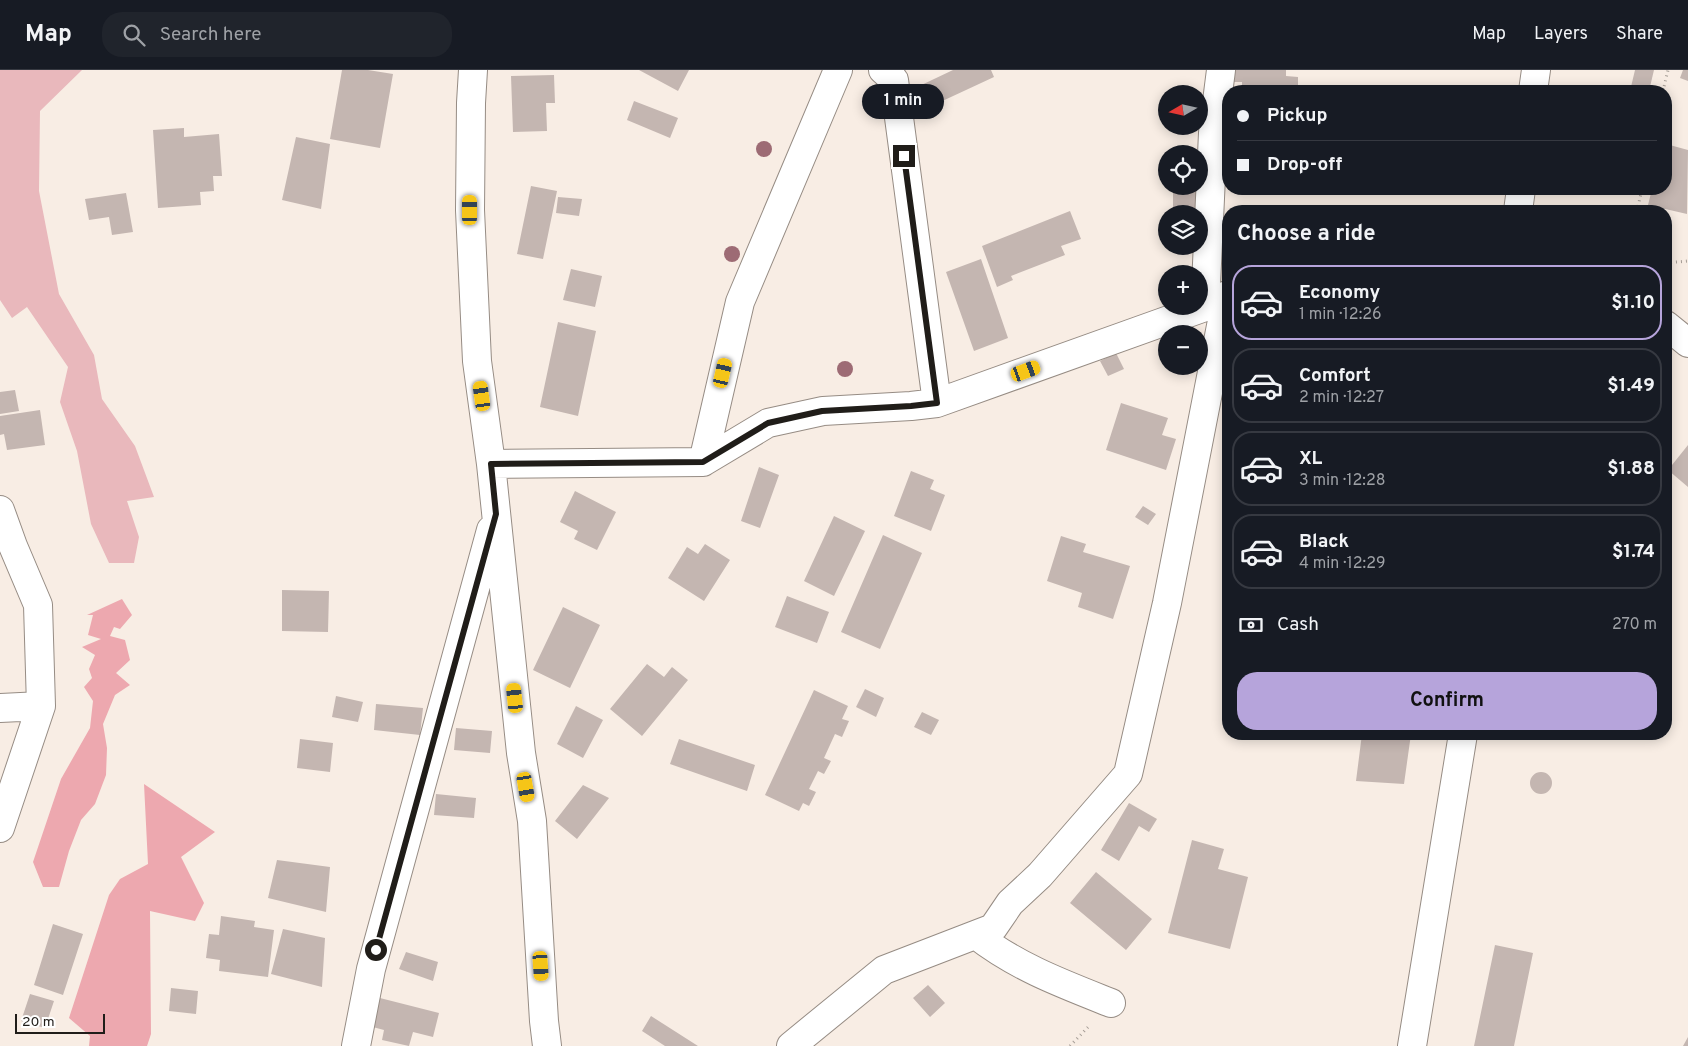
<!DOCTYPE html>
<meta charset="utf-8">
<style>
:root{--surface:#171b24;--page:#20242c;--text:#f1f3f6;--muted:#9ea1a6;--line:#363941;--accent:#b6a4db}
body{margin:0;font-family:Overpass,sans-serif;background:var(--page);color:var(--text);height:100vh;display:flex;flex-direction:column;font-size:19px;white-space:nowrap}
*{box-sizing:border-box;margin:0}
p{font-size:16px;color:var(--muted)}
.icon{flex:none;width:28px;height:28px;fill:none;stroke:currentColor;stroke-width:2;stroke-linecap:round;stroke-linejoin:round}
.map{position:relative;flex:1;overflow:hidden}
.panel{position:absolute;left:1222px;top:135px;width:450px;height:535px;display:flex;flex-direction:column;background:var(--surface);border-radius:20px;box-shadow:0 2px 12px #0003}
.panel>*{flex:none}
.guide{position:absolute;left:1222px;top:15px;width:450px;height:110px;border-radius:20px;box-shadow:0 2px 12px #0003;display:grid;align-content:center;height:110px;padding:0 15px;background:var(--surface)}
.needle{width:32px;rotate:261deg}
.tools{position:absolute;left:1158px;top:15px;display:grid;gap:10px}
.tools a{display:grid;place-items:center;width:50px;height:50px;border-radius:50%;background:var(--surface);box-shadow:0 2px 12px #0003;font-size:25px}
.scale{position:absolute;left:15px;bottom:12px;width:90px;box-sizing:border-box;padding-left:5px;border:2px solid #201d19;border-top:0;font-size:14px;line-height:18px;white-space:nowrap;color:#201d19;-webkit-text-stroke:4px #fff;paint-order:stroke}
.end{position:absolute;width:22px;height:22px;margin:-11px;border:6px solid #201d19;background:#fff;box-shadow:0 0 0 2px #fff}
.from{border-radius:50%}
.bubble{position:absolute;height:35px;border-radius:18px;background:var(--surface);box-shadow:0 2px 12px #0003;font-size:16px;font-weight:700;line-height:35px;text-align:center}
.car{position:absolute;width:15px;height:30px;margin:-15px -8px;border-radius:6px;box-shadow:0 0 4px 1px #0007;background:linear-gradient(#f5c518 24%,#345 0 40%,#f5c518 0 76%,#345 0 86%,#f5c518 0)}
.guide b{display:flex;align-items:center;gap:18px;height:48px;font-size:19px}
.guide b+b{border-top:1px solid var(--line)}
.guide i{width:12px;height:12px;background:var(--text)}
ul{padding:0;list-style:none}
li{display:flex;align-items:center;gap:15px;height:75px;margin:0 10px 8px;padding:0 5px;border:2px solid var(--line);border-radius:20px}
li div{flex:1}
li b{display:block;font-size:19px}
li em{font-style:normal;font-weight:700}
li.active{border-color:var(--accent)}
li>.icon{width:45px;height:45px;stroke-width:1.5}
h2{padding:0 15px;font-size:22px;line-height:60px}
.pay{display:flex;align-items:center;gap:12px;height:55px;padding:0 15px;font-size:19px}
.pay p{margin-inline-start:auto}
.cta{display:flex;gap:10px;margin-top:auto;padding:10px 15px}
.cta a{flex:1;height:58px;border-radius:20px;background:var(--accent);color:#111;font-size:20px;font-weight:700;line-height:58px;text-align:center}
header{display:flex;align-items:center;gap:30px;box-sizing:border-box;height:70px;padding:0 25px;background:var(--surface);border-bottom:1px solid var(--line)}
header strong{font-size:24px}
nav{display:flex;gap:28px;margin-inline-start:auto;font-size:18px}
.search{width:350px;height:45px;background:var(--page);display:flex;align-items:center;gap:12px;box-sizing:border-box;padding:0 18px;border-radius:20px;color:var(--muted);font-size:19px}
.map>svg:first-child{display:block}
</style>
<header>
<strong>Map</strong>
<div class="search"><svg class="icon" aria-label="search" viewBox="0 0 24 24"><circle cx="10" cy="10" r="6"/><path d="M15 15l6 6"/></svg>Search here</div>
<nav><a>Map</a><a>Layers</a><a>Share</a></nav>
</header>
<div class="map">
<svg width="1688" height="976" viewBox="0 0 1688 976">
<rect width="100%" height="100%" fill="#f8ede4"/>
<path fill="#e9b8bc" d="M 0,0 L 82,0 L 40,41 L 39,121 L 59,224 L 94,285 L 102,329 L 135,376 L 154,427 L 127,431 L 139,467 L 134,493 L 109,493 L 91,454 L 77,381 L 60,332 L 68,297 L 27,237 L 12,248 L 0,230 Z"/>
<path fill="#eda8af" d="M 122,529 L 132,545 L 120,559 L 114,557 L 110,566 L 125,570 L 130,590 L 116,603 L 130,615 L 115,625 L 103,654 L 107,678 L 106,705 L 95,734 L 81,750 L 69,781 L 59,817 L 43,817 L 33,792 L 61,709 L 90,658 L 93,631 L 84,617 L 92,608 L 89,599 L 95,585 L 82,577 L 101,569 L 88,565 L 93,545 L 87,545 Z
M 144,714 L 215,762 L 181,787 L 204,833 L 195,851 L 150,841 L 151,964 L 147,976 L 89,976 L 90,966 L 69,948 L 109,825 L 120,809 L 148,794 Z"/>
<path fill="#c4b6b1" d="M 342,0 L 368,0 L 393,4 L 380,78 L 330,69 Z
M 639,0 L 689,0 L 678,21 Z
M 953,0 L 991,0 L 994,7 L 923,40 L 913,19 Z
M 1232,0 L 1286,0 L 1286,6 L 1298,7 L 1298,21 L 1242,21 L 1242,12 L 1232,12 Z
M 1635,0 L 1654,0 L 1649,21 L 1630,21 Z
M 1683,0 L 1688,0 L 1688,11 L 1680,8 Z
M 554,5 L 555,33 L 546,33 L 547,61 L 513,62 L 511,6 Z
M 634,31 L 678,48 L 670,68 L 627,50 Z
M 184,58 L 184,67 L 219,64 L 222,106 L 213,106 L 214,121 L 200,122 L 201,135 L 158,138 L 153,60 Z
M 296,67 L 330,74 L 321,139 L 282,130 Z
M 1666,74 L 1688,80 L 1687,144 L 1648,135 L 1652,119 L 1666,119 Z
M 531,116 L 557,121 L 543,189 L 517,184 Z
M 1173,116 L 1198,116 L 1197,144 L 1173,144 Z
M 126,123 L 133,162 L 112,165 L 109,147 L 89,150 L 85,129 Z
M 558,127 L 582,129 L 579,146 L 556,143 Z
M 1070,141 L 1081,169 L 1061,176 L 1065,185 L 1011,206 L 1013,210 L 997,217 L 982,176 Z
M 981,189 L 1008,268 L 974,281 L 946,202 Z
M 571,199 L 602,206 L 595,237 L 563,230 Z
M 558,252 L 596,261 L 578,346 L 540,337 Z
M 1116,283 L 1124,299 L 1108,306 L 1100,291 Z
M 15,320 L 19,341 L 0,344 L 0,322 Z
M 1121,333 L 1168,348 L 1162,365 L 1176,369 L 1166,400 L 1106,380 Z
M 40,340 L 45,375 L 7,380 L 4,364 L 0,365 L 0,346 Z
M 1688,375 L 1688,417 L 1668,400 Z
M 759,397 L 779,405 L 760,458 L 741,451 Z
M 911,401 L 934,410 L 930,419 L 945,425 L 931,461 L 894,446 Z
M 575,421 L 616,442 L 597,480 L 574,469 L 578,461 L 560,452 Z
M 1143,436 L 1156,444 L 1148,455 L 1135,447 Z
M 834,446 L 865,461 L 834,526 L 804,511 Z
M 883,465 L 922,483 L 880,579 L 841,562 Z
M 1061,466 L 1086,474 L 1083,482 L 1130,496 L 1113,549 L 1078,537 L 1082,523 L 1047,511 Z
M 705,474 L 730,490 L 704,531 L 668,508 L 687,477 L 698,484 Z
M 282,520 L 329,521 L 328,562 L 282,561 Z
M 787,526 L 829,542 L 817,573 L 775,557 Z
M 563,537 L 600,555 L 570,618 L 533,600 Z
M 647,594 L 664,607 L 672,597 L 688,610 L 642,666 L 610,639 Z
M 865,619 L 884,628 L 876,647 L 856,637 Z
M 814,620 L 848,636 L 842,649 L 849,651 L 842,667 L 835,664 L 824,688 L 831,691 L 824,704 L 818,701 L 809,719 L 816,722 L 809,736 L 803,733 L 799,741 L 765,725 Z
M 336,626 L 363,632 L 358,652 L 332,647 Z
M 376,634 L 423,638 L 420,665 L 374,660 Z
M 576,636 L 603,650 L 583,688 L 557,674 Z
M 922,642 L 939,650 L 931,665 L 914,657 Z
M 456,658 L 492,661 L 490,683 L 454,680 Z
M 1362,664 L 1411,664 L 1404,714 L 1356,711 Z
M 300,669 L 333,673 L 330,702 L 297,698 Z
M 679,669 L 755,695 L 747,721 L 670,694 Z
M1530 713a11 11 0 1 1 22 0a11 11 0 1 1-22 0Z
M 583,715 L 609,728 L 577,769 L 555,751 Z
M 436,724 L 476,728 L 474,748 L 434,745 Z
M 1129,733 L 1157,749 L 1149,762 L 1139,756 L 1119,791 L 1101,780 Z
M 1192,770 L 1224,779 L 1218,799 L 1248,807 L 1230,879 L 1168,863 Z
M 277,790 L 330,797 L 326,842 L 268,828 Z
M 1096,802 L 1152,849 L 1126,880 L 1070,833 Z
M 221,846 L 255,851 L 254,857 L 274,860 L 268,907 L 219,901 L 220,890 L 206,888 L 209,864 L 219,865 Z
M 53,854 L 83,864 L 63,925 L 34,915 Z
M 283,859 L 325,868 L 322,917 L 271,904 Z
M 1495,875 L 1533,883 L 1514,976 L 1474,976 Z
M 406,882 L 438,892 L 433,911 L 399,899 Z
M 928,915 L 945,933 L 930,947 L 913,928 Z
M 171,918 L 198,921 L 196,944 L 169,941 Z
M 30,924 L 54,931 L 45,958 L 21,951 Z
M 376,927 L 439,943 L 433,967 L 413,962 L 409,976 L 382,970 L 384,960 L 369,956 Z
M 651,946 L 698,976 L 665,976 L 642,961 Z
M 1688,967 L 1688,976 L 1683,976 Z"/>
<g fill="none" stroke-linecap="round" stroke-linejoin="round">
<g stroke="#968c84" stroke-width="30">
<path id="minor" d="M 473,0 L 471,33 L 470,140 L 477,291 L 491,394 L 521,683 L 532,751 L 544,951 L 547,976
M 883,0 L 894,10 L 937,333
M 1533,21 L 1536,0
M 1518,141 L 1521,119
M 1205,237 L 1213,63 L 1221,0
M 1666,255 L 1688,273
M 703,392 L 768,353 L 823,341 L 911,336 L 937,333 L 1205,237 L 1227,225 L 1167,533 L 1128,704 L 1040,805 L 1010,833 L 993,858 L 884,900 L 791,976
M 491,394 L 703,392 L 740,232 L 838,0
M 0,440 L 13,476 L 38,535 L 41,636 L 0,758
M 0,638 L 41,636
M 976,865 C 1017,897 1063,914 1111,933
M 356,976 L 371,899 L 491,460
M 1412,976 L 1463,664"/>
</g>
<path stroke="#a69e97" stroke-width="3" stroke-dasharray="1 4" stroke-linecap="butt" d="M 1663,21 L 1668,0
M 1637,141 L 1642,119
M 1666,193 L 1688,191
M 1070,976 L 1090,955"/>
<use href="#minor" stroke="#fff" stroke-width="28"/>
</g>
<g fill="#9d6b74">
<circle cx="764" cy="79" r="8"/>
<circle cx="732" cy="184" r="8"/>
<circle cx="845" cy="299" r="8"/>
</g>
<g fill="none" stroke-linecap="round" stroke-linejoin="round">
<path stroke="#201d19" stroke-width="6" d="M 376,880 L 496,444 L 491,394 L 703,392 L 768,353 L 822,341 L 911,336 L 937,333 L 904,86"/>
</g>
</svg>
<div class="tools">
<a><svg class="needle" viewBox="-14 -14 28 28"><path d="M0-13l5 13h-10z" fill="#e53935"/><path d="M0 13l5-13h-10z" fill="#9ea1a6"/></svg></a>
<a><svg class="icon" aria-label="locate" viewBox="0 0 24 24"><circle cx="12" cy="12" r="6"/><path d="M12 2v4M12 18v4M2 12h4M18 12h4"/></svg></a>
<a><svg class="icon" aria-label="layers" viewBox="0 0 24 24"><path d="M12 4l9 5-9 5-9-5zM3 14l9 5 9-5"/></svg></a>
<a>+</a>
<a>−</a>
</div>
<div class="scale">20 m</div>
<i class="end from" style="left:376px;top:880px"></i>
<i class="end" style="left:904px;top:86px"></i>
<div class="bubble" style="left:862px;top:14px;width:82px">1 min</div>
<i class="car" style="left:470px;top:140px;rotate:0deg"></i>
<i class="car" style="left:1026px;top:301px;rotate:70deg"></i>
<i class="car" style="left:723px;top:303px;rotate:13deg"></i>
<i class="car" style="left:482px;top:326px;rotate:352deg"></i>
<i class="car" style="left:515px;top:628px;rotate:354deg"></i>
<i class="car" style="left:526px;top:717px;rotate:170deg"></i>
<i class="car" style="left:541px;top:896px;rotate:176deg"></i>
<div class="guide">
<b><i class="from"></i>Pickup</b>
<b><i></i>Drop-off</b>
</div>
<section class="panel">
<h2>Choose a ride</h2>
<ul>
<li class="active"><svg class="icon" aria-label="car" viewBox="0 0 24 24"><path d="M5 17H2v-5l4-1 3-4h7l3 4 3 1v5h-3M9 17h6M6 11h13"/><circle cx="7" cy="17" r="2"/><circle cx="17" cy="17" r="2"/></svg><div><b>Economy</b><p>1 min · 12:26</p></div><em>$1.10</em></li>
<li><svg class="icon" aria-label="car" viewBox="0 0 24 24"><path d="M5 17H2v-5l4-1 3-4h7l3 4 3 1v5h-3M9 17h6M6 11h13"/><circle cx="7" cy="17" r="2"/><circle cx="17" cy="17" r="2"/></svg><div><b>Comfort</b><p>2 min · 12:27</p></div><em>$1.49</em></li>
<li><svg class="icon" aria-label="car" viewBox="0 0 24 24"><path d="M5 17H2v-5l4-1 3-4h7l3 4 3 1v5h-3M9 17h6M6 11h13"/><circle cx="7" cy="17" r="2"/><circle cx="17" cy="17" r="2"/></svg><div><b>XL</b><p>3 min · 12:28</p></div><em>$1.88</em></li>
<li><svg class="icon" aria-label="car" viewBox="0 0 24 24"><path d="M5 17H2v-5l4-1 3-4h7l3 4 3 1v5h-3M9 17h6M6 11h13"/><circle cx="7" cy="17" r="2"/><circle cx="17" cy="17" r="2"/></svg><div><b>Black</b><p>4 min · 12:29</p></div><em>$1.74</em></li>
</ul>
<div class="pay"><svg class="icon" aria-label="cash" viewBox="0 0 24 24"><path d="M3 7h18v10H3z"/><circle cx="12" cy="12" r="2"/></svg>Cash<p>270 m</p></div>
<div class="cta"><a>Confirm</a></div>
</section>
</div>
